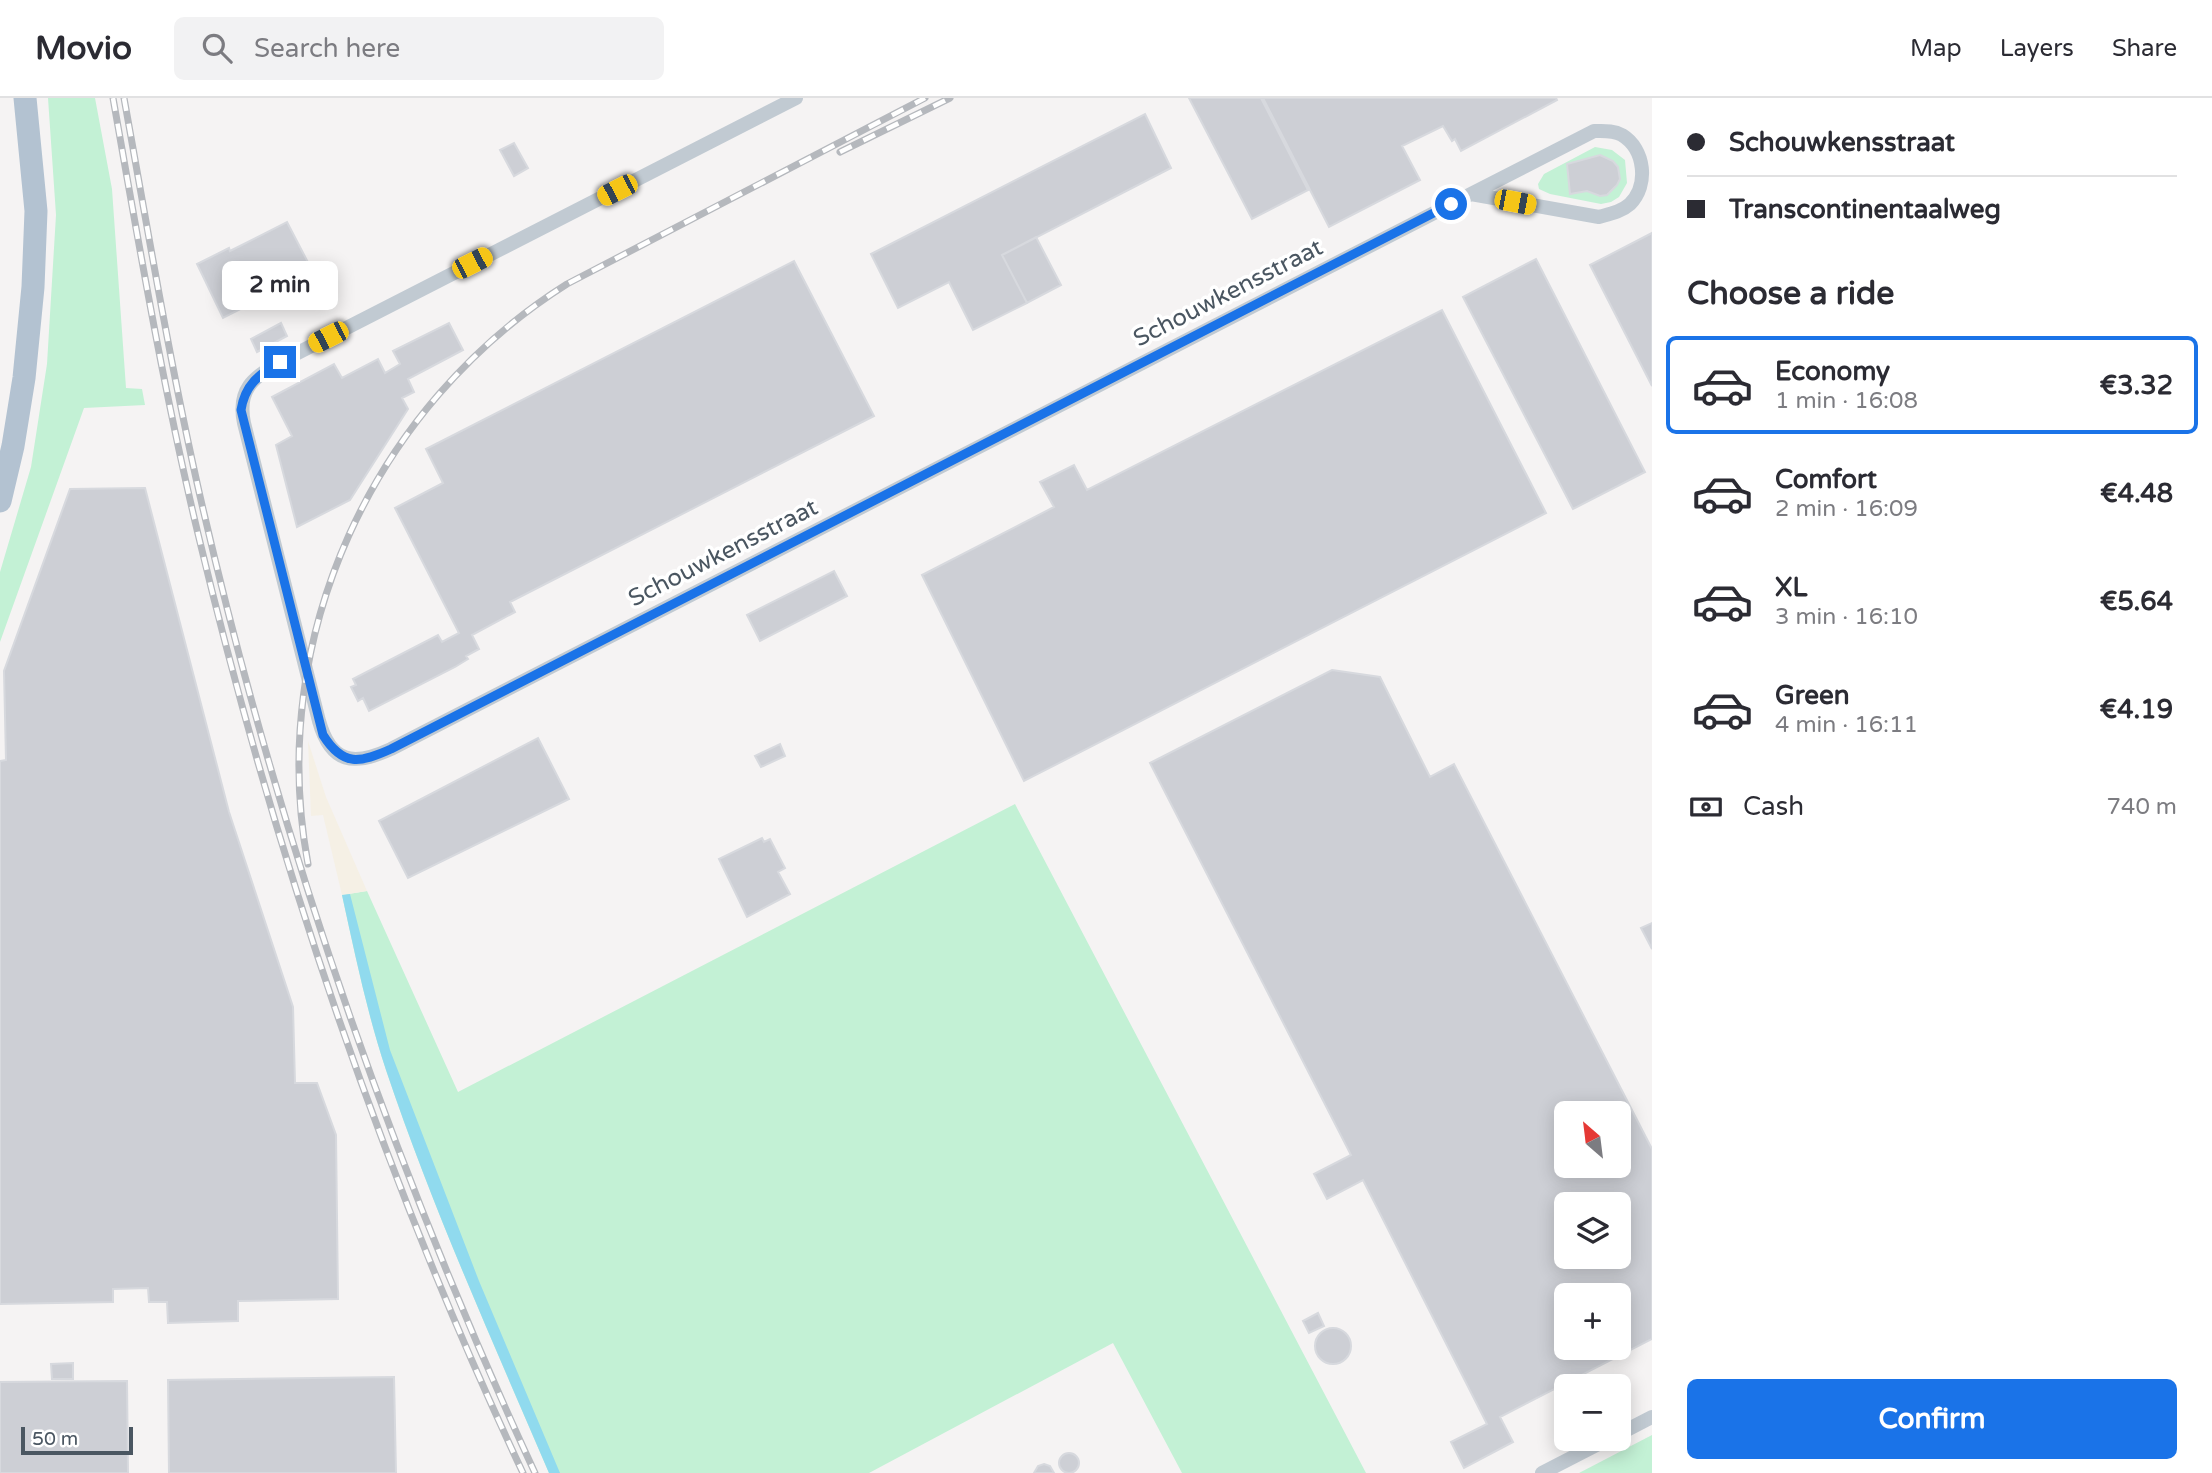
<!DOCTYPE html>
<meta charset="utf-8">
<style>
:root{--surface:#fff;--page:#f2f2f3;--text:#2b2b33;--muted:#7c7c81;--line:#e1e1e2;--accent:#1a73e8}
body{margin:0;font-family:"Varela Round",sans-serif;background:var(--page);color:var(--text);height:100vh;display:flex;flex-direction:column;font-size:26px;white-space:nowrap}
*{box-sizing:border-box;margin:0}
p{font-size:23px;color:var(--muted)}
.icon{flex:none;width:38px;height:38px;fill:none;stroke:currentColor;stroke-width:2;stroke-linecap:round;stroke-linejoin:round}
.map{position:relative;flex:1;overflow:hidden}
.details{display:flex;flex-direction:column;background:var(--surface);width:560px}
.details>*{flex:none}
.top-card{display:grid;align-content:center;height:154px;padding:0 35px;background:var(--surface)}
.needle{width:46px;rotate:332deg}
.controls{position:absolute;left:1554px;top:1003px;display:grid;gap:14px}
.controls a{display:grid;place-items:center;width:77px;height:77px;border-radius:10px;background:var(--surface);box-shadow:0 4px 18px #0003;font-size:35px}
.scale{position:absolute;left:21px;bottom:18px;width:112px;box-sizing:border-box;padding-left:7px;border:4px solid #4a5661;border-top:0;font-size:19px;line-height:24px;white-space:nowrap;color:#4a5661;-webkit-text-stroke:5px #fff;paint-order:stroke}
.end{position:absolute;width:32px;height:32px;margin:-16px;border:9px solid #1a73e8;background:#fff;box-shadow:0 0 0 4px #fff}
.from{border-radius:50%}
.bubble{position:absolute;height:49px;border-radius:10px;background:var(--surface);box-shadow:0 4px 18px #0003;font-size:23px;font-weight:700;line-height:49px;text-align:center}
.car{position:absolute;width:21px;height:42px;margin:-21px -10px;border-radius:9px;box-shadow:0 0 5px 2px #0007;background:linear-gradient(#f5c518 24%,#345 0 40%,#f5c518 0 76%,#345 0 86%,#f5c518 0)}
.top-card b{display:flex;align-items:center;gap:24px;height:66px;font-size:26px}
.top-card b+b{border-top:2px solid var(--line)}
.top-card i{width:18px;height:18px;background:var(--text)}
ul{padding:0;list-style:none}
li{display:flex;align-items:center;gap:21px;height:98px;margin:0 14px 10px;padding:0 21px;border:4px solid transparent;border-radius:10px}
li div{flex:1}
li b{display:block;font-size:26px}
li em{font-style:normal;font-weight:700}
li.on{border-color:var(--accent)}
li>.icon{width:63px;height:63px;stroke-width:1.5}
h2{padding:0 35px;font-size:32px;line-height:84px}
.pay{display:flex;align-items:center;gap:18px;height:77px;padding:0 35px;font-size:26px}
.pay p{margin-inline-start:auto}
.button{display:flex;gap:14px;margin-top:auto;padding:14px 35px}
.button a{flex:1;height:80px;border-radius:10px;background:var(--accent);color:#fff;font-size:28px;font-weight:700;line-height:80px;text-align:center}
header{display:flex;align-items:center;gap:42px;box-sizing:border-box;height:98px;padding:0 35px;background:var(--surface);border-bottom:2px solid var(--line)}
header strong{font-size:33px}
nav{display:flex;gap:38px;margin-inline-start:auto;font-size:24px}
.search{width:490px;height:63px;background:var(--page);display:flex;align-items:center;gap:18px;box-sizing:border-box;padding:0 24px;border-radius:10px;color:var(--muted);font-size:26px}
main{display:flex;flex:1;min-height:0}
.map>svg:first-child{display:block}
</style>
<header>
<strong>Movio</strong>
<div class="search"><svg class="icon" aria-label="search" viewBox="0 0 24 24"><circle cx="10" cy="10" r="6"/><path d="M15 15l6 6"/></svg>Search here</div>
<nav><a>Map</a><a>Layers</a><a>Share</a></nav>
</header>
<main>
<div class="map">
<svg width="1652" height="1375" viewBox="0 0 1652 1375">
<rect width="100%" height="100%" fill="#f5f3f3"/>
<path fill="#c3f1d5" d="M 48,0 L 95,0 L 112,91 L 126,290 L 142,291 L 145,307 L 84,310 L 0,544 L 0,474 L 31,369 L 47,266 L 56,117 Z
M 1595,49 L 1612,52 L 1625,62 L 1627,85 L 1619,99 L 1611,104 L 1601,106 L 1550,96 L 1539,91 L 1538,86 L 1544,76 Z
M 1015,706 L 1366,1375 L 1182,1375 L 1113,1245 L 869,1375 L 549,1375 C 492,1242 432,1109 386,972 C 367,915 355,856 342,797 L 367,793 L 458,994 Z
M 1652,1337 L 1652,1375 L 1579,1375 Z"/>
<path fill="#f5f0e5" d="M 308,643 L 326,699 L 367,793 L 342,797 L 323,717 L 311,718 Z"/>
<path fill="#90daee" d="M 350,796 L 390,952 L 479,1183 L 560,1375 L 549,1375 C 492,1242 432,1109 386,972 C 367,915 355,856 342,797 Z"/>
<path fill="#cdcfd5" stroke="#d7d9de" stroke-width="2" fill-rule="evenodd" d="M 1189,0 L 1261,0 L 1308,92 L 1252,121 Z
M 1263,0 L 1556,0 L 1557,2 L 1461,53 L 1455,41 L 1452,43 L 1443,28 L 1402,48 L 1420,82 L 1329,129 Z
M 1145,16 L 1171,70 L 1002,157 L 1027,205 L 973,232 L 949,184 L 898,210 L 871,156 Z
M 514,45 L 528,70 L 514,78 L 500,52 Z
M 1600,57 L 1613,63 L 1618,69 L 1620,81 L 1617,87 L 1607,97 L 1600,98 L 1587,93 L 1570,96 L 1567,66 Z
M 287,124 L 313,174 L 223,220 L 197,166 L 229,150 L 230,153 Z
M 1652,135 L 1652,288 L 1590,167 Z
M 1036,139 L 1061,187 L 1027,205 L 1002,157 Z
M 1536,161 L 1645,374 L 1573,411 L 1463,199 Z
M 794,163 L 874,318 L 510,504 L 515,514 L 472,537 L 479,551 L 466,558 L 468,561 L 455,569 L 369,613 L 363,600 L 358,603 L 351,589 L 356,587 L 353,581 L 438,537 L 442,544 L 459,535 L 395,410 L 443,385 L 426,351 Z
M 1442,212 L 1546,415 L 1024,683 L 922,477 L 1054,409 L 1040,384 L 1074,367 L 1087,392 Z
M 281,225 L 287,238 L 257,254 L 251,241 Z
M 449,225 L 463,252 L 408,281 L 414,294 L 402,300 L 408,311 L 350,402 L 297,429 L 276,347 L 292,338 L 272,299 L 334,266 L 342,280 L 378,261 L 385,275 L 400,266 L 393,253 Z
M 145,390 L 229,714 L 293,909 L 295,985 L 317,985 L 336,1037 L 338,1201 L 238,1203 L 238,1223 L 168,1225 L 167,1204 L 149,1204 L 148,1190 L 113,1191 L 113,1204 L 0,1206 L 0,663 L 6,662 L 4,573 L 70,391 Z
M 834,473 L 847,498 L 760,543 L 747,517 Z
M 1332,572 L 1380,579 L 1430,679 L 1454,666 L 1652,1051 L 1652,1241 L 1500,1319 L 1513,1344 L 1464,1370 L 1451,1344 L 1487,1326 L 1363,1082 L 1327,1101 L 1314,1076 L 1351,1057 L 1150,665 ZM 1566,1015 L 1619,1015 L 1619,1068 L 1566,1068 ZM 1566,1106 L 1619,1106 L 1619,1158 L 1566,1158 ZM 1566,1197 L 1619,1197 L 1619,1250 L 1566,1250 Z
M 538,640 L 569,701 L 408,780 L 379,723 Z
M 780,646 L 785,658 L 761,669 L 755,658 Z
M 762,740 L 764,744 L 770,741 L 785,770 L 778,774 L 790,796 L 747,819 L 719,761 Z
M 1652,825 L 1652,851 L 1641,830 Z
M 1318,1215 L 1324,1228 L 1309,1235 L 1303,1223 Z
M1315 1248a18 18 0 1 1 36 0a18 18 0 1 1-36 0Z
M 73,1265 L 73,1281 L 52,1281 L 51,1266 Z
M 394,1279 L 396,1375 L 169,1375 L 168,1282 Z
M 127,1283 L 128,1375 L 0,1375 L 0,1284 Z
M1059 1365a10 10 0 1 1 20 0a10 10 0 1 1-20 0Z
M 1044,1366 L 1050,1368 L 1054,1375 L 1034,1375 L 1038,1368 Z"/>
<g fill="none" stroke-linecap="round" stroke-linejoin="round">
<path stroke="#c1cad2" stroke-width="14" d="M 796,0 L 280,264 C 253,279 237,292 244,325 L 319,623 C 331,666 354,668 391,651 L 1471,96 L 1594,33 C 1604,33 1613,32 1622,37 C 1645,51 1649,87 1630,106 C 1621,114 1610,116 1599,119 L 1471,96
M 1619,1336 L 1652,1319
M 1542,1375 L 1610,1340"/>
<path stroke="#b3c2d1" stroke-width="23" d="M 0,403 L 13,348 L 24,280 L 33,189 L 36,113 L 25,0"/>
<g stroke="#b5b8bd" stroke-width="7">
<path id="rail" d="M 113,0 C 139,147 164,295 199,440 C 276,761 382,1076 523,1375
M 124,0 C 148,133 170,266 200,398 C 277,734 390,1062 535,1375
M 840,54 L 950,0
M 308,766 C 266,540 373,308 567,186 L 925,0"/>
</g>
<use href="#rail" stroke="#fff" stroke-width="4.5" stroke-dasharray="13" stroke-linecap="butt"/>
</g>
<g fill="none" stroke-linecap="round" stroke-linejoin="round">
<path stroke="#1a73e8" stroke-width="9" d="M 280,264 C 259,276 245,287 241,312 L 323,637 C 343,669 360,665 391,651 L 1451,106"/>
</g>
<g text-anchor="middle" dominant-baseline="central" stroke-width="7" stroke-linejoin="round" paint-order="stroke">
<g font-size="24" fill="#4a5661" stroke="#fff">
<text transform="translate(1228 195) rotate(-27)">Schouwkensstraat</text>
<text transform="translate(723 455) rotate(-27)">Schouwkensstraat</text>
</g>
</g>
</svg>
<div class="controls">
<a><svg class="needle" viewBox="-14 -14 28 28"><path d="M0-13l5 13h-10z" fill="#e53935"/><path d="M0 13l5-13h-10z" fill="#7c7c81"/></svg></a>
<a><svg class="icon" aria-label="layers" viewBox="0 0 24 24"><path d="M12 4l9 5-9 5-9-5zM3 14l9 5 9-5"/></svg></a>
<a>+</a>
<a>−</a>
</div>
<div class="scale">50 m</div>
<i class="end from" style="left:1451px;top:106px"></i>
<i class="end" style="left:280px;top:264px"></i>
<div class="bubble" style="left:222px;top:163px;width:116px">2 min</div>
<i class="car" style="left:617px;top:92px;rotate:243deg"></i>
<i class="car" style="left:1515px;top:104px;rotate:101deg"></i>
<i class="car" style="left:472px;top:165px;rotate:63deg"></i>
<i class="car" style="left:328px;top:239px;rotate:243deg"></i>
</div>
<section class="details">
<div class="top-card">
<b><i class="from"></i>Schouwkensstraat</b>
<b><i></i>Transcontinentaalweg</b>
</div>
<h2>Choose a ride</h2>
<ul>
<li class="on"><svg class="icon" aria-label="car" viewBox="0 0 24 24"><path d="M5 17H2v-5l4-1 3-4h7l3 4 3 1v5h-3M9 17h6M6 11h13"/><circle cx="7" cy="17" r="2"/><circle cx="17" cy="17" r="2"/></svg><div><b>Economy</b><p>1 min · 16:08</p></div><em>€3.32</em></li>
<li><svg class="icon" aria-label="car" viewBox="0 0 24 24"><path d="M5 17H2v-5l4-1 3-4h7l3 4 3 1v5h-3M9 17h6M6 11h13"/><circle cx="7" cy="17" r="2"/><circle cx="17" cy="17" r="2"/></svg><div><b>Comfort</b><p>2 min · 16:09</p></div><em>€4.48</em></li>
<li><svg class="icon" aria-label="car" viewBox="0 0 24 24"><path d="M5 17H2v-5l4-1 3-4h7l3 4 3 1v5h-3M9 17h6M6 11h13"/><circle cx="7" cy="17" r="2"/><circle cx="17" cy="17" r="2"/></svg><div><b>XL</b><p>3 min · 16:10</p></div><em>€5.64</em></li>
<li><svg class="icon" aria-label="car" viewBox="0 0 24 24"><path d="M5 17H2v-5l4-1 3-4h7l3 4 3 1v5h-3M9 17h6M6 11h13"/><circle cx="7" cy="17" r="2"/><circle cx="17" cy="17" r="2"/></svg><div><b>Green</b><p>4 min · 16:11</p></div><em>€4.19</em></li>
</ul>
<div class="pay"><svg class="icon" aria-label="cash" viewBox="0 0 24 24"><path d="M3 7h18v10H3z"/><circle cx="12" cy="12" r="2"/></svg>Cash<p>740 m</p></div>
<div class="button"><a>Confirm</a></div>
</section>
</main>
